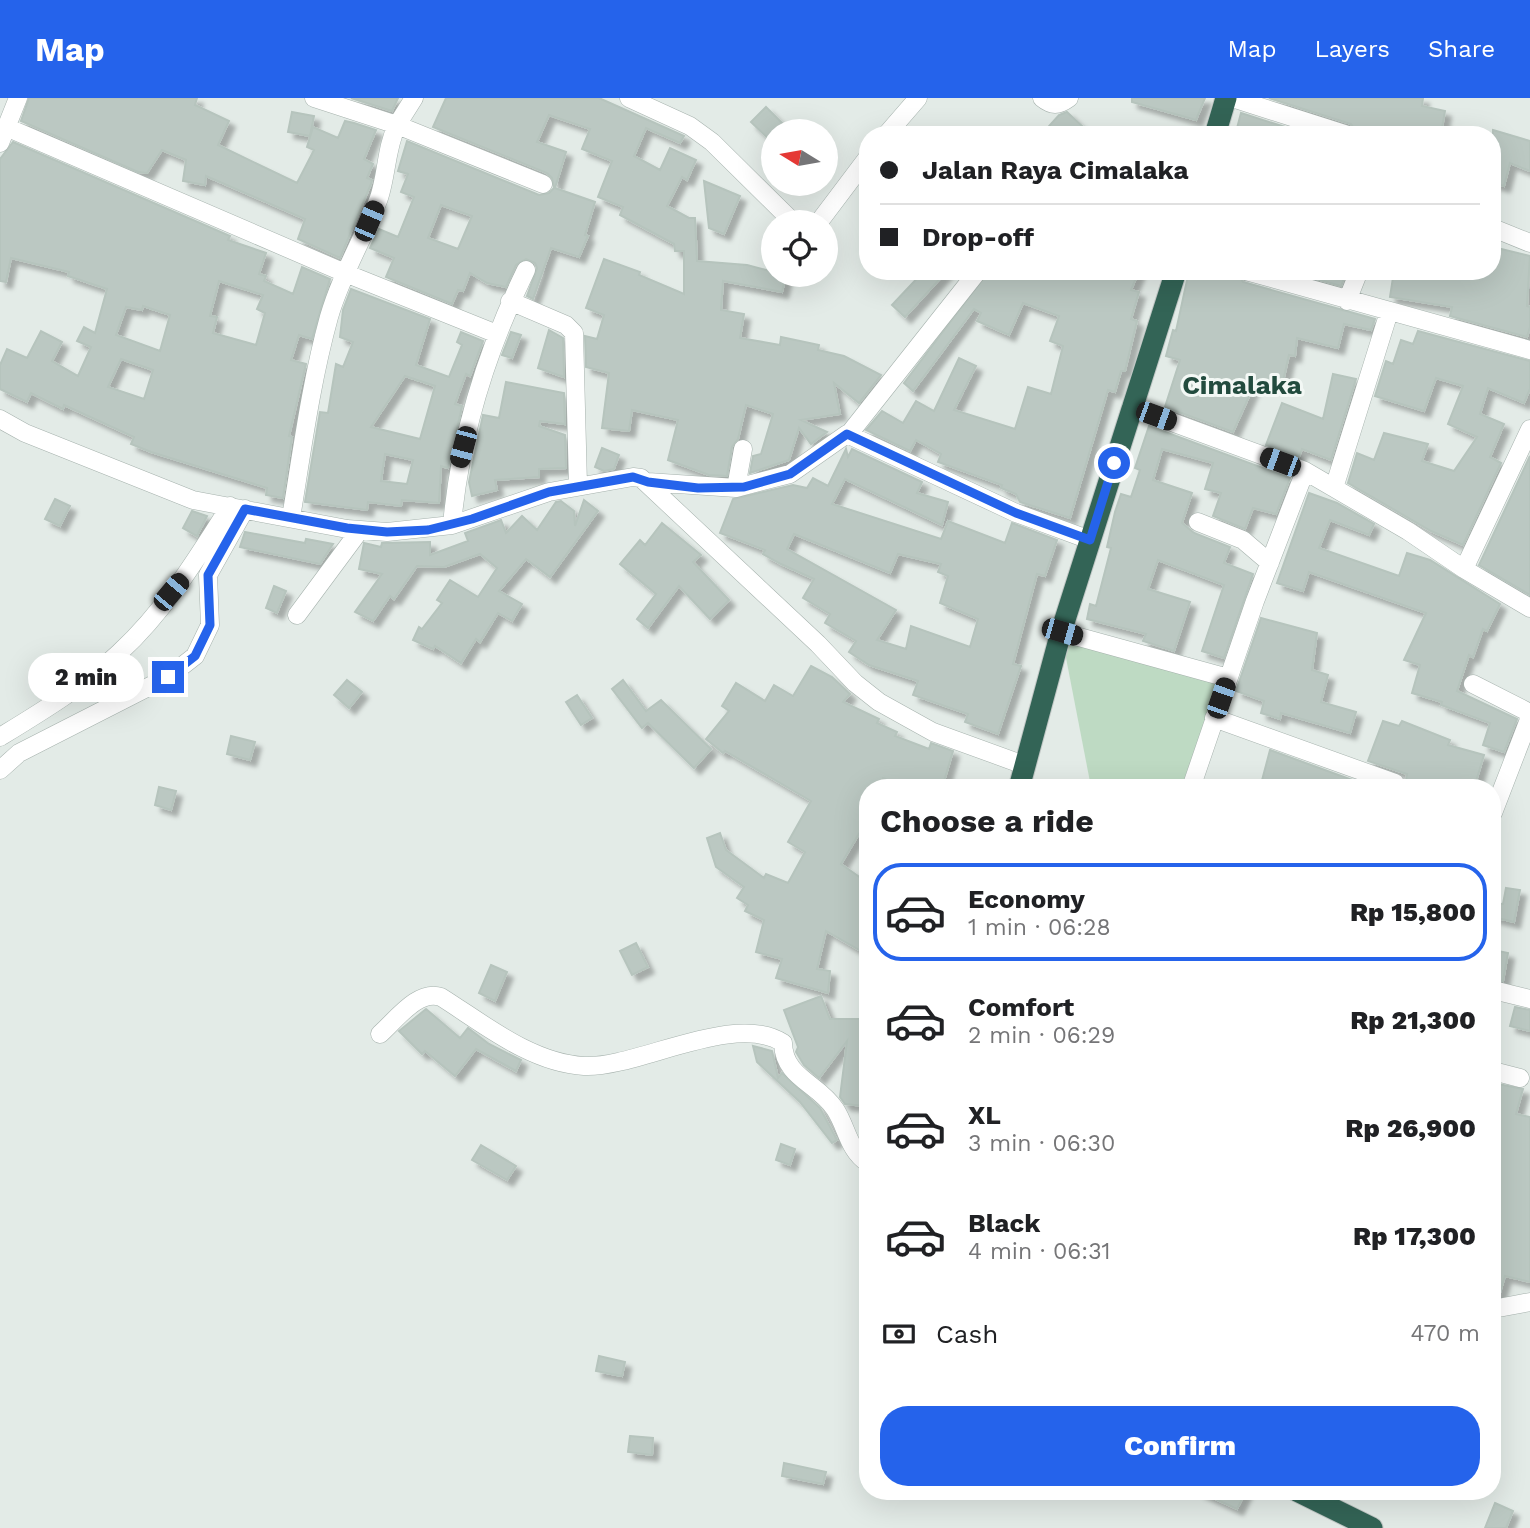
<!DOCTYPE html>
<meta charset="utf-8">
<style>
:root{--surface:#fff;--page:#f2f2f2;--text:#202124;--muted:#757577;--line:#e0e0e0;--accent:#2563eb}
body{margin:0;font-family:"Work Sans",sans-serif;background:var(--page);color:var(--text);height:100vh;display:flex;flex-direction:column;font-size:26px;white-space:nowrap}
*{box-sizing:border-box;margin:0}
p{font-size:23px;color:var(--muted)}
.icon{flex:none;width:38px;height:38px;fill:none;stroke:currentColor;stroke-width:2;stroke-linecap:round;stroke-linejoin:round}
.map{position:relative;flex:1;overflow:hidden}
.drawer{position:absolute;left:859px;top:681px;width:642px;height:721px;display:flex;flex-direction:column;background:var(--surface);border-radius:28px;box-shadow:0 7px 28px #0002}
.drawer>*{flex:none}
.banner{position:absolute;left:859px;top:28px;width:642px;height:154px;border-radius:28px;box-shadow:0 7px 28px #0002;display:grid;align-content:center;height:154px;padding:0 21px;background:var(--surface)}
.needle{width:46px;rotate:281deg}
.fabs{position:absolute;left:761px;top:21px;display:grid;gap:14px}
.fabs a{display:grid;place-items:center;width:77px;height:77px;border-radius:50%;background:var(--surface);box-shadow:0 7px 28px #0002;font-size:35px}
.end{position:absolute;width:32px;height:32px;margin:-16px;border:9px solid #2563eb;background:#fff;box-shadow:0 0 0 4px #fff}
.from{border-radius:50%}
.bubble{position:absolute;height:49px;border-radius:24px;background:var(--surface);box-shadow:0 7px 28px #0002;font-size:23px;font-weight:800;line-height:49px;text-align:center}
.car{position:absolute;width:21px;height:42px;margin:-21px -10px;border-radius:9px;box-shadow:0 0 5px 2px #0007;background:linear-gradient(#222 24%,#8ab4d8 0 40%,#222 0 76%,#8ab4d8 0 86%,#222 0)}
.banner b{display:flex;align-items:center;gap:24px;height:66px;font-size:26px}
.banner b+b{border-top:2px solid var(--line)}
.banner i{width:18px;height:18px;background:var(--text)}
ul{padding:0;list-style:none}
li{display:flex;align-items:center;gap:21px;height:98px;margin:0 14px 10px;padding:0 7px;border:4px solid transparent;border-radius:28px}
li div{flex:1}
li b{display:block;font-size:26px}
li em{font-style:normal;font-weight:800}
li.on{border-color:var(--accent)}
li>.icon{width:63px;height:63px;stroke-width:1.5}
h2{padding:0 21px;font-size:32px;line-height:84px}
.pay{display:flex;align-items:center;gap:18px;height:77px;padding:0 21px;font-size:26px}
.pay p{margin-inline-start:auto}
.button{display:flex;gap:14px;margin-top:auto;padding:14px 21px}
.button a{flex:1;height:80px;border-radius:28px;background:var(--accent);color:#fff;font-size:28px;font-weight:800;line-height:80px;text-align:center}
header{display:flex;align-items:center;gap:42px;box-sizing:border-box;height:98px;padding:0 35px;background:var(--accent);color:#fff}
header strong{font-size:33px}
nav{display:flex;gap:38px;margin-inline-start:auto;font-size:24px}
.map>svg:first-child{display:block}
</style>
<header>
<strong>Map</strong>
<nav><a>Map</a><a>Layers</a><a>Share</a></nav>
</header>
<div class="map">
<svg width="1530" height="1430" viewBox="0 0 1530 1430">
<defs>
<filter id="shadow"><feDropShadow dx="6" dy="6" stdDeviation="2" flood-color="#0004"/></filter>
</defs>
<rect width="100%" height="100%" fill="#e3ebe7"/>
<path fill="#bedac3" d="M 1061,534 L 1228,580 L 1192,689 L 1091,689 Z"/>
<path fill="#bbc8c2" stroke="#b6c4bd" stroke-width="2" fill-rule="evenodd" filter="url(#shadow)" d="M 29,0 L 197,0 L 195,7 L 229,23 L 218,47 L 297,85 L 314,52 L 307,49 L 313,29 L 338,40 L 345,23 L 354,25 L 376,32 L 364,61 L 373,66 L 367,80 L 372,82 L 371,86 L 340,160 L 298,141 L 305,121 L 206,78 L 205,87 L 183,83 L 186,62 L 162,52 L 147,75 L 138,74 L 21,23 Z
M 351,0 L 398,0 L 392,13 Z
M 446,0 L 599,0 L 684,38 L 680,45 L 646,30 L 634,58 L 660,72 L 670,50 L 696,62 L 687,82 L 682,79 L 667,108 L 689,120 L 695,120 L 697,163 L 747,167 L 774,174 L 774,177 L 786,178 L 782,194 L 723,183 L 721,212 L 744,216 L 740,240 L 780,247 L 781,239 L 819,247 L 818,252 L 844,258 L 881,277 L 859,305 L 834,285 L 840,316 L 801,322 L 827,334 L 811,346 L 799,330 L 789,362 L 750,375 L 753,358 L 761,356 L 773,316 L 746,307 L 738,341 L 732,349 L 727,378 L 709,377 L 668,362 L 678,322 L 632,312 L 629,333 L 602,330 L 609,275 L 586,269 L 585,238 L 597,241 L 604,217 L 586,210 L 604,161 L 640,174 L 639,177 L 684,196 L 684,153 L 675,153 L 674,146 L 620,117 L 623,109 L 598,99 L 612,63 L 582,51 L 590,31 L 549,17 L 537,44 L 566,54 L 555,90 L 595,104 L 585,137 L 588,138 L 579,159 L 551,150 L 533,201 L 527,198 L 537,170 L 535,165 L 526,161 L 516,167 L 506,189 L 487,185 L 470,175 L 463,193 L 458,192 L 452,206 L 386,179 L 394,160 L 370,150 L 379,131 L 398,139 L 414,99 L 401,94 L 408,76 L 398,73 L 407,43 L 539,97 L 549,95 L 554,90 L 552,80 L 547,75 L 433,29 ZM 441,107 L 472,118 L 458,151 L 428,140 Z
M 1132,0 L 1205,0 L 1196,22 L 1132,4 Z
M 1269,0 L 1423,0 L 1422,8 L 1445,13 L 1442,30 L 1432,29 L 1429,37 L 1359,37 L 1351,26 Z
M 766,9 L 790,33 L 774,33 L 774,46 L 751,24 Z
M 292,14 L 314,18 L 310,38 L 288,34 Z
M 1067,14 L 1082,28 L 1074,37 L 1041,37 L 1059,17 Z
M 1241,15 L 1310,37 L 1248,37 L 1236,34 Z
M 1493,32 L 1530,43 L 1530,73 L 1510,65 L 1504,88 L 1493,85 Z
M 13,44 L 230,138 L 228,142 L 266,155 L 259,176 L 266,178 L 264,183 L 293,196 L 302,169 L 330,181 L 312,241 L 299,237 L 291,262 L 306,266 L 289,338 L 292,339 L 283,400 L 266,397 L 267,390 L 151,354 L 131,346 L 134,339 L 64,307 L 63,311 L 31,295 L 27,304 L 0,291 L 0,267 L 7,251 L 27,260 L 41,233 L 62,244 L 52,263 L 78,278 L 91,249 L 77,243 L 84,229 L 95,235 L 107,191 L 68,178 L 69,174 L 11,160 L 6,184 L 0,183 L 0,61 ZM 219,183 L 263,197 L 257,211 L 265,215 L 256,247 L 213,235 L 217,219 L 210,218 ZM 143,208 L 170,217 L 160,253 L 116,237 L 126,209 L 142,212 ZM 121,261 L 153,272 L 144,301 L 108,289 Z
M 704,83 L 740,98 L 724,136 L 709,130 Z
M 1493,149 L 1530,158 L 1527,208 L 1530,209 L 1530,229 L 1527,239 L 1450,218 L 1452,209 L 1390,199 L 1394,173 L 1418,176 L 1418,173 L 1493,173 Z
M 924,173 L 947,173 L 905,219 L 892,207 Z
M 989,173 L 1139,173 L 1131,192 L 1139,194 L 1131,221 L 1137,223 L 1125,273 L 1121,273 L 1115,294 L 1108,292 L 1070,420 L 1020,404 L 1016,396 L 1001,390 L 1002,387 L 938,364 L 941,356 L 916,342 L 910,353 L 866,332 L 882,313 L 903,325 L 916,303 L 934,313 L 959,260 L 976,268 L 954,312 L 1015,331 L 1028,289 L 1051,296 L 1063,248 L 1050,243 L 1059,218 L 1023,205 L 1009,237 L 977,223 L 981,215 L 974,211 L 913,293 L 904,285 Z
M 1189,173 L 1235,173 L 1243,184 L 1375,221 L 1371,232 L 1344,226 L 1338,250 L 1297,240 L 1295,258 L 1289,257 L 1282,288 L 1256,283 L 1233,334 L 1165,309 L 1180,262 L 1166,258 L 1173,232 L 1176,233 Z
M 1289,173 L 1347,173 L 1341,188 Z
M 351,191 L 430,221 L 416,267 L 449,279 L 462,247 L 457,244 L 461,234 L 483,243 L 470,278 L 466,276 L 455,306 L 462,308 L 461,313 L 448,370 L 441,368 L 439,405 L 402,402 L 401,408 L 368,404 L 367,412 L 305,404 L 320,314 L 328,315 L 336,266 L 343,269 L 353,244 L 340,239 L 343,212 ZM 405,278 L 435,288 L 420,341 L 371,329 ZM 385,356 L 413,362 L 407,386 L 381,383 Z
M 549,232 L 563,240 L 564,279 L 538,270 Z
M 1418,233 L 1530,263 L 1530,291 L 1524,305 L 1488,290 L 1480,316 L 1504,326 L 1490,359 L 1501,365 L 1463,447 L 1431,433 L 1348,385 L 1357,355 L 1374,362 L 1384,335 L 1428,346 L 1422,363 L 1454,373 L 1477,339 L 1448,326 L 1463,288 L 1436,280 L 1424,313 L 1375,298 L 1386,263 L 1393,266 L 1401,242 L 1413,246 Z
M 511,234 L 521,237 L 512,260 L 502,257 Z
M 1333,276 L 1356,281 L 1331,362 L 1302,351 L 1299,359 L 1266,347 L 1282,305 L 1323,321 Z
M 506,284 L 564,295 L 565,326 L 540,323 L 539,328 L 565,337 L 566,370 L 539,371 L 539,379 L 495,382 L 497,392 L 472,398 L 469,384 L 483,317 L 499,320 Z
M 1149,328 L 1290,380 L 1276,416 L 1253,410 L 1245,431 L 1213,418 L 1221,395 L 1205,391 L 1213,365 L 1162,351 L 1153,382 L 1192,395 L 1182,425 L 1194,435 L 1230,449 L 1224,465 L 1253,476 L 1224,560 L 1202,553 L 1224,487 L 1158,462 L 1148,491 L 1190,504 L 1174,553 L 1143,543 L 1146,536 L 1087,521 L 1090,506 L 1096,508 L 1111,450 L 1107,449 L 1115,414 L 1121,396 L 1131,399 L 1140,372 L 1135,370 Z
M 602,350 L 619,357 L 614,371 L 604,373 L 595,369 Z
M 846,351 L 848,359 L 852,351 L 922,384 L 917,395 L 948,404 L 942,427 L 845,381 L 832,406 L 941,441 L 948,423 L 1005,445 L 1012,425 L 1057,442 L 1045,478 L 1037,476 L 1013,566 L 1021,568 L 998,636 L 965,624 L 968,616 L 913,597 L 918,583 L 869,567 L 849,554 L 856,543 L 825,525 L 830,516 L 803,500 L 814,481 L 781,466 L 763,456 L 765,452 L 720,435 L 733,401 L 793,387 L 807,390 L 813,380 L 828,388 ZM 794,436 L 890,475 L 898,456 L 941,466 L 938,474 L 948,478 L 940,505 L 978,521 L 970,549 L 911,528 L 906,551 L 877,542 L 896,512 L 787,451 Z
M 1530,358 L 1530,497 L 1479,467 Z
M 1309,395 L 1337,405 L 1374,426 L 1369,437 L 1330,422 L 1319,450 L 1399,478 L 1407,455 L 1430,462 L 1500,506 L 1487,533 L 1483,531 L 1473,559 L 1469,557 L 1457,593 L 1517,621 L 1504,654 L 1483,647 L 1490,625 L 1441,607 L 1442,604 L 1412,595 L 1420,567 L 1404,562 L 1426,515 L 1309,474 L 1303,493 L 1277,485 Z
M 55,401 L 70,408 L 60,428 L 45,421 Z
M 584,402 L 598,413 L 550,479 L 526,461 L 499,493 L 522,506 L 512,523 L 498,515 L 480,544 L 476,541 L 461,565 L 435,548 L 433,551 L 413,542 L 419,529 L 422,531 L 442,505 L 437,502 L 450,482 L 478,499 L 497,470 L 480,456 L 444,469 L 417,468 L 394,501 L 390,498 L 373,523 L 355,514 L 382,476 L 359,471 L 364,445 L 381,449 L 382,445 L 430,444 L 430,457 L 468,443 L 465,435 L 501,422 L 506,435 L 522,418 L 537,432 L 556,404 L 561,403 L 574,413 L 575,428 Z
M 192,413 L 207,418 L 197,438 L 183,430 Z
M 662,425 L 701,457 L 693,464 L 729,502 L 710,521 L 679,488 L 648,530 L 637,521 L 656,496 L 620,466 L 640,442 L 645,447 Z
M 245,434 L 305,445 L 306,441 L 333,446 L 320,466 L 240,449 Z
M 274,488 L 286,493 L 277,515 L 266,510 Z
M 1261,520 L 1317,535 L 1312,572 L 1328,577 L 1321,604 L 1356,614 L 1350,635 L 1281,615 L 1280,621 L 1261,615 L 1264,603 L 1236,593 Z
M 811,568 L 832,579 L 850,596 L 843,604 L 879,621 L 877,625 L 897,634 L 895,638 L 929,651 L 931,645 L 953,653 L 942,690 L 909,690 L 883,680 L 879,690 L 868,690 L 868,714 L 860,734 L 841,766 L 868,785 L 868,857 L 826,833 L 817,871 L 830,873 L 828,895 L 776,880 L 782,861 L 756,854 L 764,822 L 745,813 L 748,807 L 737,800 L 744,789 L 716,769 L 707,740 L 720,735 L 726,752 L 764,780 L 766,776 L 788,785 L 805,754 L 788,744 L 811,703 L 725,653 L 723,655 L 706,641 L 729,613 L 722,608 L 736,585 L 765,603 L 774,587 L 793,598 Z
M 347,582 L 362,594 L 349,610 L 334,597 Z
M 623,582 L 646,613 L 661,602 L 711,651 L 694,670 L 648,625 L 642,630 L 612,591 Z
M 577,597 L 592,620 L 581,627 L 566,604 Z
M 1383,623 L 1399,628 L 1402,623 L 1450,642 L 1448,647 L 1484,657 L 1474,690 L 1405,690 L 1407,676 L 1368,663 Z
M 231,638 L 255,644 L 250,662 L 227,656 Z
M 1270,652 L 1374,690 L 1260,690 Z
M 159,689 L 176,693 L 171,712 L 155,707 Z
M 1506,790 L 1520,792 L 1514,824 L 1493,819 L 1493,805 L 1503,806 Z
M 636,845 L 648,869 L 632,877 L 620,853 Z
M 1493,852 L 1508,855 L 1503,883 L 1493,881 Z
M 491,867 L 507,874 L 495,903 L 479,895 Z
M 821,898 L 830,921 L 868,921 L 868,965 L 862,964 L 861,989 L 867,990 L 864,1008 L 845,1006 L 840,999 L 847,943 L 819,980 L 804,967 L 796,954 L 798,949 L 784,912 Z
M 1515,909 L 1530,912 L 1530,933 L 1510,928 Z
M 426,911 L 460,940 L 468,930 L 489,946 L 521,962 L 516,973 L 476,951 L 455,978 L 425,953 L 422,956 L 399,933 Z
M 753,948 L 772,953 L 778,980 L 782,975 L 820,1010 L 837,1042 L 832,1045 L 800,1004 L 757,964 Z
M 1493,985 L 1523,991 L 1516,1016 L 1530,1019 L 1530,1184 L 1505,1178 L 1499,1198 L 1493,1199 Z
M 781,1046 L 795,1051 L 790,1067 L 776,1062 Z
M 481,1047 L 516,1068 L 507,1082 L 472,1062 Z
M 599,1258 L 625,1264 L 622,1278 L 596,1273 Z
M 630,1338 L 653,1340 L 652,1357 L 628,1354 Z
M 784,1365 L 826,1374 L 823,1386 L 782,1378 Z
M 1198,1393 L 1246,1393 L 1237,1411 Z
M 1495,1405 L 1513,1413 L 1506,1430 L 1485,1430 Z"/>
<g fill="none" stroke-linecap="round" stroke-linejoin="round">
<g stroke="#a6b2ad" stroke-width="19">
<path id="minor" d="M 414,0 L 397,27 L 543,86
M 629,0 L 690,28 L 712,44 L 793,124
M 1042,0 C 1052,8 1058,8 1069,0
M 1232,0 L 1348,37
M 6,29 L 345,175 L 497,236
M 886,37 L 918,0
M 0,45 L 18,0
M 819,124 L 868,59
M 1493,130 L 1530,145
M 1246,173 L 1530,252
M 510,203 L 566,227 L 574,235 L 578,387
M 1347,203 L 1359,173
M 1131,309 L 1305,373 L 1408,433 L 1464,471 L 1530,331
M 0,321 L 25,335 L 193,402 L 347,431 L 387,434 L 452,427 L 549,394 L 633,379 L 641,380 L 818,546 L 855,585 L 879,604 L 933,634 L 1024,667
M 849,336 L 978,173
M 743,351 L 736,390 L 790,376 L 847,336 L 1016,415 L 1090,442
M 648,384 L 736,390
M 1334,390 L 1389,214
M 291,420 C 302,353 311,284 329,219 C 341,177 364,140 379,100 C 387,76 386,50 397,27 L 314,0
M 1198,424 L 1243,442 L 1270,465
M 452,427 C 460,337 487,252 526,172
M 1464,471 L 1530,510
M 297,517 L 360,432
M 1061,534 L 1228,580
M 1473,586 L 1530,615
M 1214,620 L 1395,685
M 0,639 C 41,614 84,588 119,555 C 164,514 198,459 230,408
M 0,672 L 19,655 L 168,579 L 195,558 L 210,527 L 208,477 L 245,411
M 1191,690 L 1255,503 L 1305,373
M 1493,715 L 1530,619
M 1493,892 L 1530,901
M 380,936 C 396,922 418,891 441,899 C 484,926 531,965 584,968 C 635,971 735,913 783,945 C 784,980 818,985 835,1011 C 847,1029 848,1052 868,1065
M 1493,973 L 1520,980
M 1493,1211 L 1530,1204"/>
</g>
<g stroke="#c2c8c6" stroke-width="23">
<path id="highway" d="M 1215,37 L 1226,0
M 1019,690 L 1061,534 L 1176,173
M 1297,1393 L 1372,1430"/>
</g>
<use href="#minor" stroke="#fff" stroke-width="18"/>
<use href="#highway" stroke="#336456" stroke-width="21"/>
</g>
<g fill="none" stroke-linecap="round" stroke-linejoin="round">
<path stroke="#2563eb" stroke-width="9" d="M 168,579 L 195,558 L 210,527 L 208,477 L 245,411 L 347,430 L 387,434 L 428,432 L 472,421 L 549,394 L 633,379 L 648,384 L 698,390 L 744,389 L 790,376 L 847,336 L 1016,415 L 1090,442 L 1114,365"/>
</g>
<g text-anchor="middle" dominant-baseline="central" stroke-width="6" stroke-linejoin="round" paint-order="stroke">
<g font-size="26" font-weight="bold" fill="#224b3e" stroke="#f3f8f5">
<text x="1242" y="287">Cimalaka</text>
</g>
</g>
</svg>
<div class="fabs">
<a><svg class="needle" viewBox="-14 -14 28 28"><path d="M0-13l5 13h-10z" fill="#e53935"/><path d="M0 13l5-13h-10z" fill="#757577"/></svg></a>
<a><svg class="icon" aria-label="locate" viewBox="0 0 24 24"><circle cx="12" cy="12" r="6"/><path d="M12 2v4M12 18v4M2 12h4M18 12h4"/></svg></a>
</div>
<i class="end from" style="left:1114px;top:365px"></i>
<i class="end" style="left:168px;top:579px"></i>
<div class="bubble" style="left:28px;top:555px;width:116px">2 min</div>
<i class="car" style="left:369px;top:123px;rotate:23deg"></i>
<i class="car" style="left:1156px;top:318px;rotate:110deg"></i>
<i class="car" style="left:463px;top:349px;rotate:195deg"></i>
<i class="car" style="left:1280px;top:364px;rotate:290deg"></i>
<i class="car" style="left:171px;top:494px;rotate:40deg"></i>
<i class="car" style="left:1062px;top:534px;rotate:106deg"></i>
<i class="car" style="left:1221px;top:600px;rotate:19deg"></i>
<div class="banner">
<b><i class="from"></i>Jalan Raya Cimalaka</b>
<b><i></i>Drop-off</b>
</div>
<section class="drawer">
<h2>Choose a ride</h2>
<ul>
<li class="on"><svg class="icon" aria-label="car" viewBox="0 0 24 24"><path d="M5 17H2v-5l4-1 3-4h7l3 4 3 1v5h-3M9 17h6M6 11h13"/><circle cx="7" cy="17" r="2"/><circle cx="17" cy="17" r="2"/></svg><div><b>Economy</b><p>1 min · 06:28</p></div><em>Rp 15,800</em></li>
<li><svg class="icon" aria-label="car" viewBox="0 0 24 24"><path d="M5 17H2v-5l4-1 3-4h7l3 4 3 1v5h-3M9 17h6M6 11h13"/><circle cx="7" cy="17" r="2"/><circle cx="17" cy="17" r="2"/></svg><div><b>Comfort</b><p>2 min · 06:29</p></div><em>Rp 21,300</em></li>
<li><svg class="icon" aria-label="car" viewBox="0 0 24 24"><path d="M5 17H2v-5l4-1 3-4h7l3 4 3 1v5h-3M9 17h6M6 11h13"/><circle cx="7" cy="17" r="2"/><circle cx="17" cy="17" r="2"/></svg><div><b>XL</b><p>3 min · 06:30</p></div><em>Rp 26,900</em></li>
<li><svg class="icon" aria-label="car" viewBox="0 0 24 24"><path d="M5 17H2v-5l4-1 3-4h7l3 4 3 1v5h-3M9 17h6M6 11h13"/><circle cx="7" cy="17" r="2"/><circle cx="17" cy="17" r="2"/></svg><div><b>Black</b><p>4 min · 06:31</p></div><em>Rp 17,300</em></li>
</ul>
<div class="pay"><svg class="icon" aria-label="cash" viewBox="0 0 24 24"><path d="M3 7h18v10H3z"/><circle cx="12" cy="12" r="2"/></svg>Cash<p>470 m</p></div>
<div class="button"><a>Confirm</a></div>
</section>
</div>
